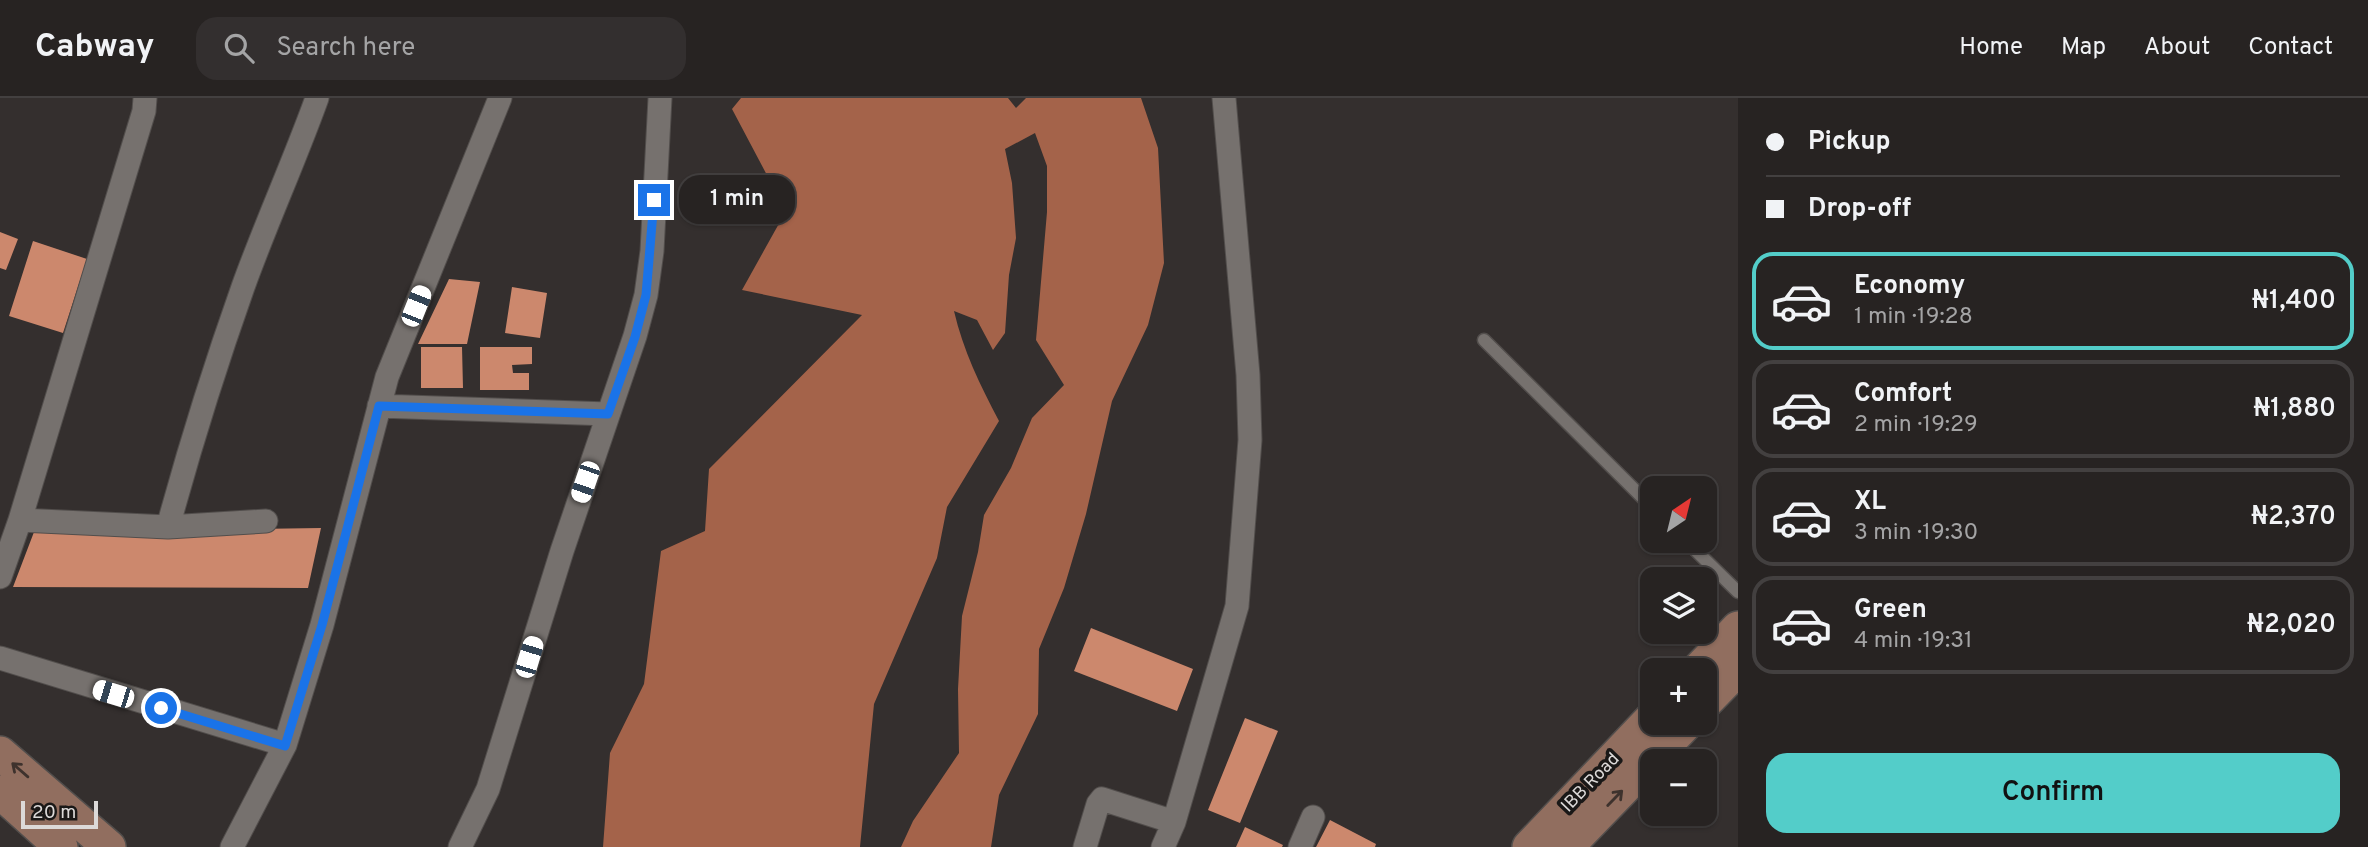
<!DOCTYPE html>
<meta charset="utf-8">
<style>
:root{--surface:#272322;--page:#332f2f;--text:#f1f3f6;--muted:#a4a4a5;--line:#434040;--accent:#53cdc9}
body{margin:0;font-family:Overpass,sans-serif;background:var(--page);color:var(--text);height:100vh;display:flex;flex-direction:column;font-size:26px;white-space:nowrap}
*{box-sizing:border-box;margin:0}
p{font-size:23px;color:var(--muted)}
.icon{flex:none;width:38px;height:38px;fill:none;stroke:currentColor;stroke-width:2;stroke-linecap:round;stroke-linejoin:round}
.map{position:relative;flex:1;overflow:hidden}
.side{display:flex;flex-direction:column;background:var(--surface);width:630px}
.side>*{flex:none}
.guide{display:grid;align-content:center;height:154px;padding:0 28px;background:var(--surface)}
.needle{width:46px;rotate:35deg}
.tools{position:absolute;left:1640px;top:378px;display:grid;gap:14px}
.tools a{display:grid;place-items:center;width:77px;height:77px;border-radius:14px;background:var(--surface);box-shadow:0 2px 5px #0004,0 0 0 2px var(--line);font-size:35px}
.scale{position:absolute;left:21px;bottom:18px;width:77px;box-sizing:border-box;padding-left:7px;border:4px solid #dcd9d8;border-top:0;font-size:19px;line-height:24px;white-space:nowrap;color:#dcd9d8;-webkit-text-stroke:5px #1a1817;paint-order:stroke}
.end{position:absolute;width:32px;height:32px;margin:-16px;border:9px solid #1a73e8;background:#fff;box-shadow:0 0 0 4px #fff}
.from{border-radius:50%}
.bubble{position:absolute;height:49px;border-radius:21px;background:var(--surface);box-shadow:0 2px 5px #0004,0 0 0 2px var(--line);font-size:23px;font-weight:600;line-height:49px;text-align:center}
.car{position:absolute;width:21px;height:42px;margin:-21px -10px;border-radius:9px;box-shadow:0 0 5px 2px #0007;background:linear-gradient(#fff 24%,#345 0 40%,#fff 0 76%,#345 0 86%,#fff 0)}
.guide b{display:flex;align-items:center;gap:24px;height:66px;font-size:26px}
.guide b+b{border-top:2px solid var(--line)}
.guide i{width:18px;height:18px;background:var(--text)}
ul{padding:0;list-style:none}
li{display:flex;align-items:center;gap:21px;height:98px;margin:0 14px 10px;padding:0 14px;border:4px solid var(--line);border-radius:21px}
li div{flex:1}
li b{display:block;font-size:26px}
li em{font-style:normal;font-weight:600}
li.on{border-color:var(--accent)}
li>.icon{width:63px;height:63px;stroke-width:1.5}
.button{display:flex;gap:14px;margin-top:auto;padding:14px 28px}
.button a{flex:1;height:80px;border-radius:21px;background:var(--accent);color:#111;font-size:28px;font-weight:600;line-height:80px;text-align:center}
header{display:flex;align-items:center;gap:42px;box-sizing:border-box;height:98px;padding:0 35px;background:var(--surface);border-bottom:2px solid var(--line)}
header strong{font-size:33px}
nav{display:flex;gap:38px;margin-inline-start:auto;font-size:24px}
.search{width:490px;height:63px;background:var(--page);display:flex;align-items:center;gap:18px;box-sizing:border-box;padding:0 24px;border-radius:21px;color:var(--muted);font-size:26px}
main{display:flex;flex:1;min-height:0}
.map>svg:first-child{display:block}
</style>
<header>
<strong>Cabway</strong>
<div class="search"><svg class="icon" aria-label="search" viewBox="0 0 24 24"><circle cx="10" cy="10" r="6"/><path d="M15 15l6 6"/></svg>Search here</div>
<nav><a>Home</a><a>Map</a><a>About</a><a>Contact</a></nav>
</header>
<main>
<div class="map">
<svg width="1738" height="749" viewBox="0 0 1738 749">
<rect width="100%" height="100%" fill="#342f2e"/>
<path fill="#a4634a" d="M 741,0 L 1008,0 L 1016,10 L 1026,0 L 1141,0 L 1158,50 L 1164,165 L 1148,227 L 1112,303 L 1086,416 L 1064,490 L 1039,551 L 1038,616 L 999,697 L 991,749 L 901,749 L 913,723 L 959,655 L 958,591 L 962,518 L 978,454 L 984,417 L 1011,370 L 1032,320 L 1064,287 L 1036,242 L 1047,114 L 1047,68 L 1035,35 L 1005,51 L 1012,85 L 1016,140 L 1009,177 L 1005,235 L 993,252 L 977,222 L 954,213 C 963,252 980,287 999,323 L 947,409 L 937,460 L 874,606 L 860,749 L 603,749 L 610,655 L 644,586 L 661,453 L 705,433 L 709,371 L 862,217 L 742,192 L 786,113 L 732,11 Z"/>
<path fill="#cc886d" d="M 0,134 L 18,141 L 6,172 L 0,170 Z
M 33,143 L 87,161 L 63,235 L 9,218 Z
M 449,181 L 480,184 L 467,246 L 418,246 Z
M 512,189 L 547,195 L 540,240 L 505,235 Z
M 421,249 L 462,249 L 463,290 L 421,290 Z
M 480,249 L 532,249 L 532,266 L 512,267 L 513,275 L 529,275 L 529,292 L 480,292 Z
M 321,430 L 308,490 L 13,489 L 34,434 Z
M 1091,530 L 1193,571 L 1177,613 L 1074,573 Z
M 1245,620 L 1278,633 L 1240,725 L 1208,712 Z
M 1330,722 L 1376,746 L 1375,749 L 1316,749 Z
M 1245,729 L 1283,747 L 1282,749 L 1236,749 Z"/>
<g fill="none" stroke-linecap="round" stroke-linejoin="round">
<g stroke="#524e4c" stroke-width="15">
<path id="lane" d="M 1484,242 L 1652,409
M 1686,443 L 1738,494"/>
</g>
<g stroke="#524e4c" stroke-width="25">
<path id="street" d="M 379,308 L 608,316
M 20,422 L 168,429 L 266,423
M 168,429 C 190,348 215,268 243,189 C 266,125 294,64 317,0
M 0,479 L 20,422 L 144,13 L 145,0
M 0,560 L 285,647
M 232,749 L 285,647 L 322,527 L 387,279 L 500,0
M 460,749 L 488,691 L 562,453 L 635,238 L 646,197 L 652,153 L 660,0
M 1085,749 L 1098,706 L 1102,701 L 1174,724
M 1163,749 L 1174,724 L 1237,508 L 1250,342 L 1248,277 L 1224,0
M 1300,749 L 1313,719"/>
</g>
<g stroke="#524e4c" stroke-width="36">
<path id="secondary" d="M 1698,572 L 1738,530
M 1704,606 L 1738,571
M 0,655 L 109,749
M 0,694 L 61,749
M 1529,749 L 1652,620
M 1567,749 L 1687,625"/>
</g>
<use href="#lane" stroke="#76716e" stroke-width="12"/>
<use href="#street" stroke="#76716e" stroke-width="23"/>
<use href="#secondary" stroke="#916e5f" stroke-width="33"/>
</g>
<defs><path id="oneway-shaft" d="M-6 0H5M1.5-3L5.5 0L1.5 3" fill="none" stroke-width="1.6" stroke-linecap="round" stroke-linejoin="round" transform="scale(1.75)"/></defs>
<g stroke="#3e322d">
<use href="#oneway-shaft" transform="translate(20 672) rotate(-139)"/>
<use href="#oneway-shaft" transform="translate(1615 700) rotate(-46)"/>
</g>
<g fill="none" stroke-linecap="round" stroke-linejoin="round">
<path stroke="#1a73e8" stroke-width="9" d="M 161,610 L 285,648 L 322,527 L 379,308 L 608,316 L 635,239 L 646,197 L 654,102"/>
</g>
<g text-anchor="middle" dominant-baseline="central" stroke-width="7" stroke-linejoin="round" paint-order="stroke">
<g font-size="18" fill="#dcd9d8" stroke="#1a1817">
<text transform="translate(1591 685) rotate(-46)">IBB Road</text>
</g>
</g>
</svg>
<div class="tools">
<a><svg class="needle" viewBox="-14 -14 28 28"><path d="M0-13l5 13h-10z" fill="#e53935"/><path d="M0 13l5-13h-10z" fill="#a4a4a5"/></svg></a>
<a><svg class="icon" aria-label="layers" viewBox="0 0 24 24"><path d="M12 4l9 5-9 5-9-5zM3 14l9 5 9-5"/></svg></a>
<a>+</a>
<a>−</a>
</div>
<div class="scale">20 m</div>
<i class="end from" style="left:161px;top:610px"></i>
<i class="end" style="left:654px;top:102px"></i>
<div class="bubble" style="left:679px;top:77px;width:116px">1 min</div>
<i class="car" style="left:416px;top:208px;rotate:22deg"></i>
<i class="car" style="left:585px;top:384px;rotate:199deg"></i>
<i class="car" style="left:529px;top:559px;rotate:17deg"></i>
<i class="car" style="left:113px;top:596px;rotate:287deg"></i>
</div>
<section class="side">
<div class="guide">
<b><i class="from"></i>Pickup</b>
<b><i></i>Drop-off</b>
</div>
<ul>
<li class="on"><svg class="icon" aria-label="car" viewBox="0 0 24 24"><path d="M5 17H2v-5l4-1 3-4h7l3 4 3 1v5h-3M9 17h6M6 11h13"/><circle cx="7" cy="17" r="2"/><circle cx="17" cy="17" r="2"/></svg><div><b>Economy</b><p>1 min · 19:28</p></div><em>₦1,400</em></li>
<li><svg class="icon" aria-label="car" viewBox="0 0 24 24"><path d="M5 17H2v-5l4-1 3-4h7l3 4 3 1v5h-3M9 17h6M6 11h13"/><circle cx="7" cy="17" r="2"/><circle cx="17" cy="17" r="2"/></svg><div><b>Comfort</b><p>2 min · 19:29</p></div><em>₦1,880</em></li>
<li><svg class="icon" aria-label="car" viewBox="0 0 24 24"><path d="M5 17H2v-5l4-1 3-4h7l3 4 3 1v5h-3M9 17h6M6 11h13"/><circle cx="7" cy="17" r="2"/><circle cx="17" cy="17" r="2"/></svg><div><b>XL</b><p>3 min · 19:30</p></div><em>₦2,370</em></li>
<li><svg class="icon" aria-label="car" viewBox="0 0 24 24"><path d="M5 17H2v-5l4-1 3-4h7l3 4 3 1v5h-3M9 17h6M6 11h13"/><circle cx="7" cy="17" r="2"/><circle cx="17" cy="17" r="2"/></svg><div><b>Green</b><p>4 min · 19:31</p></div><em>₦2,020</em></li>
</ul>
<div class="button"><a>Confirm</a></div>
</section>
</main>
